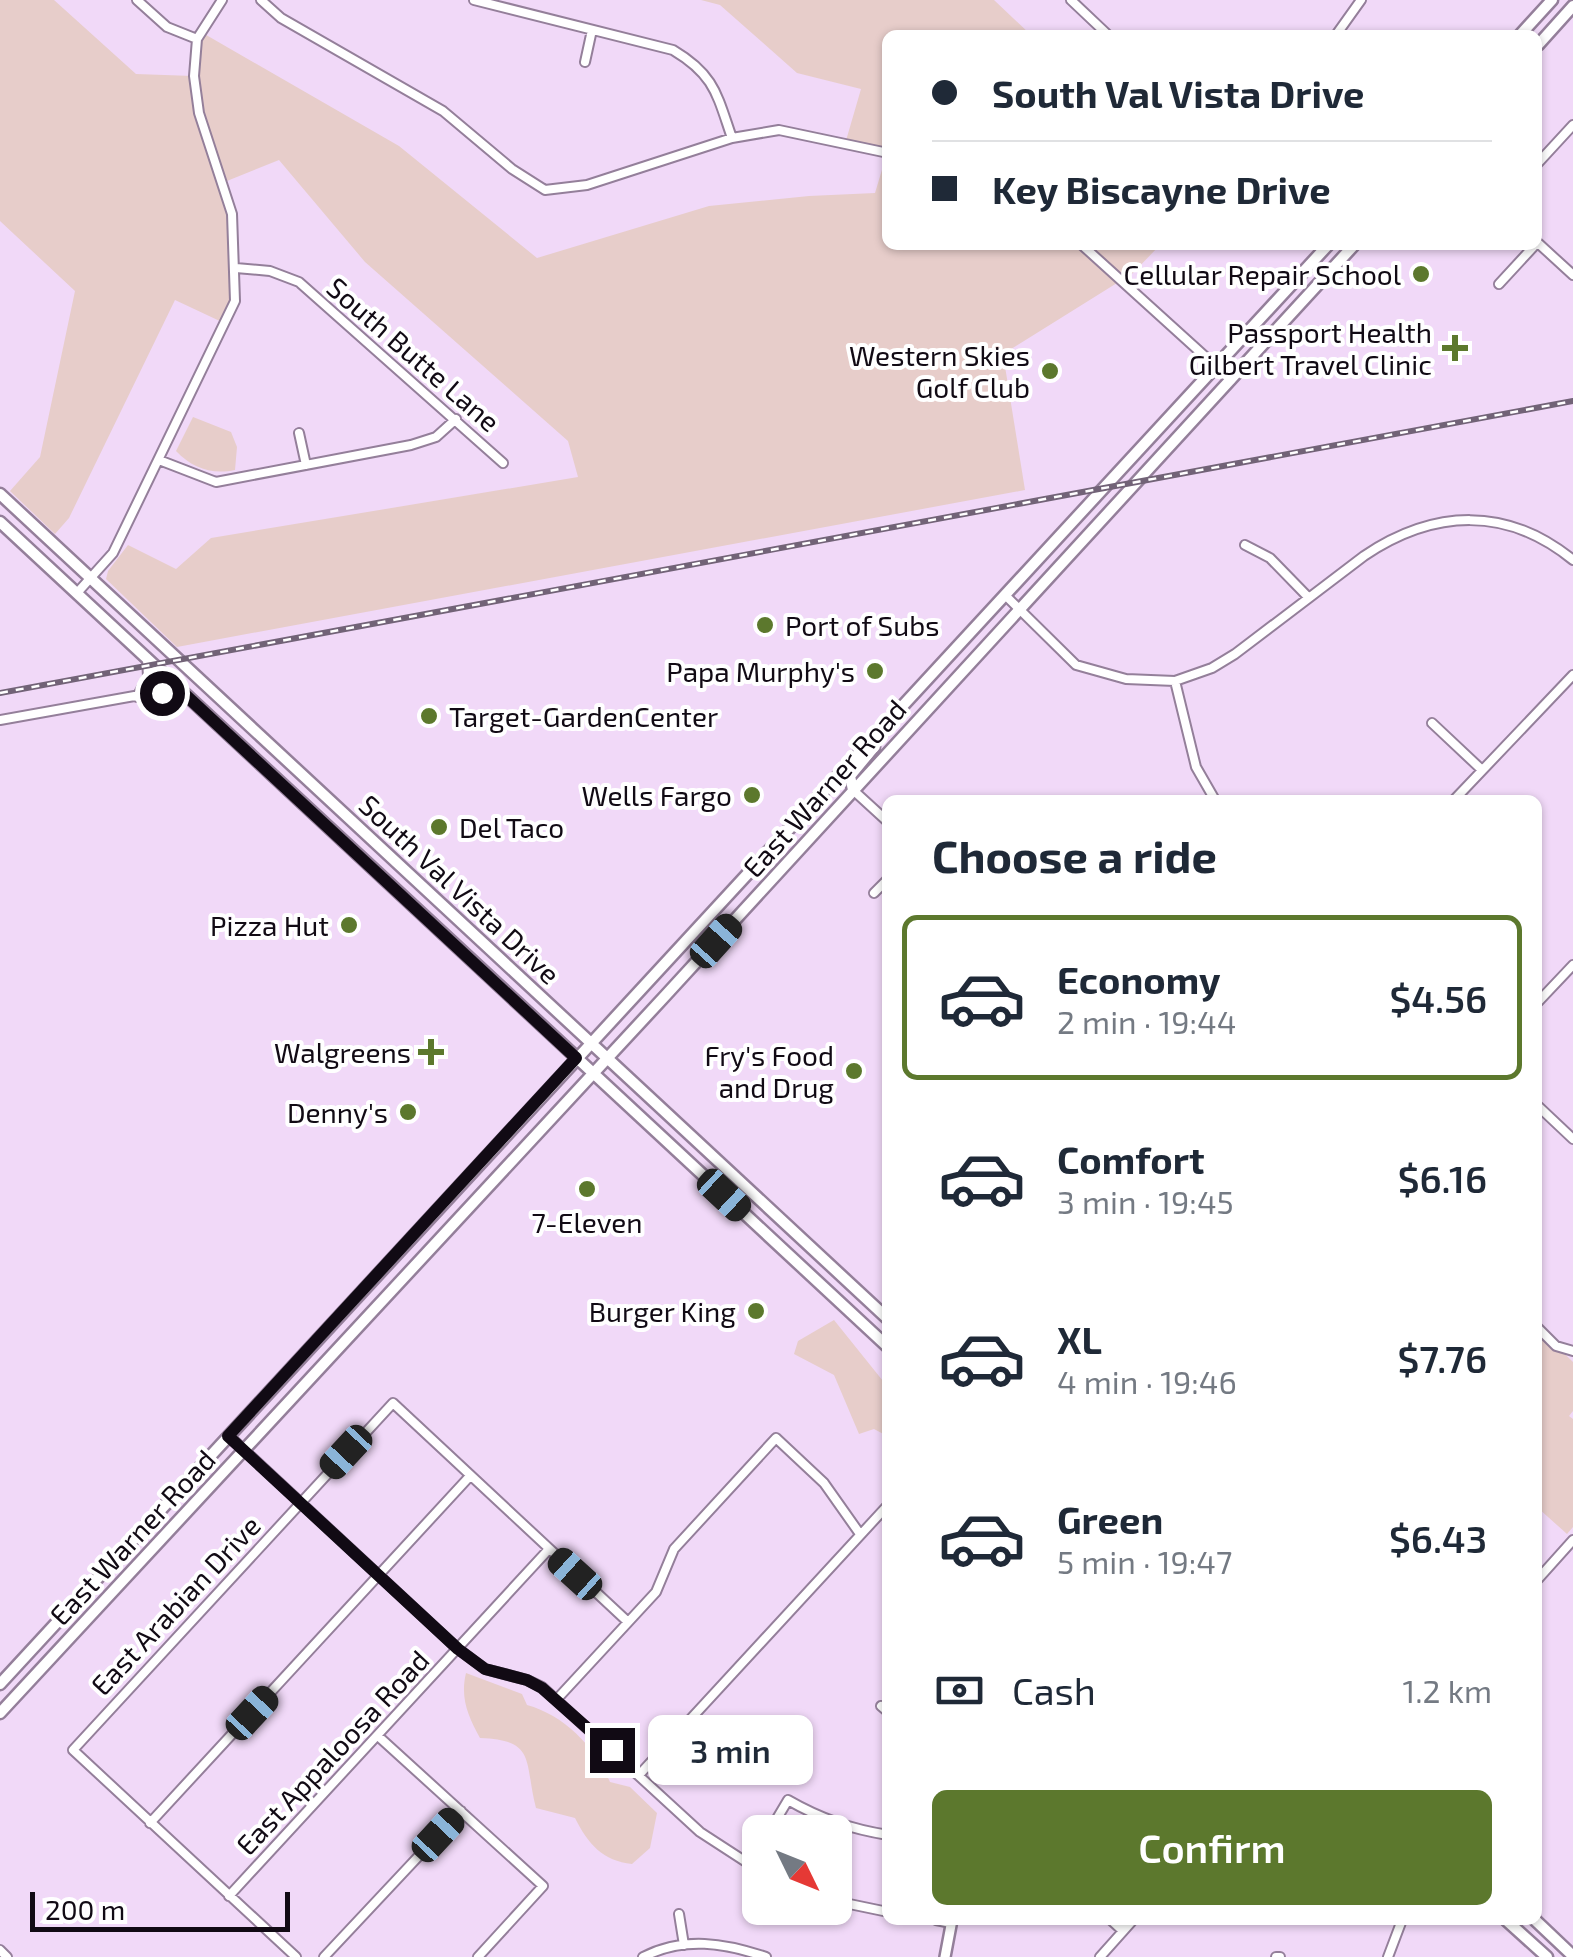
<!DOCTYPE html>
<meta charset="utf-8">
<style>
:root{--surface:#fff;--page:#f2f2f3;--text:#1f2937;--muted:#747a83;--line:#e0e1e3;--accent:#5c782d}
body{margin:0;font-family:"Exo 2",sans-serif;background:var(--page);color:var(--text);height:100vh;display:flex;flex-direction:column;font-size:38px;white-space:nowrap}
*{box-sizing:border-box;margin:0}
p{font-size:32px;color:var(--muted)}
.icon{flex:none;width:55px;height:55px;fill:none;stroke:currentColor;stroke-width:2;stroke-linecap:round;stroke-linejoin:round}
.map{position:relative;flex:1;overflow:hidden}
.sheet{position:absolute;left:882px;top:795px;width:660px;height:1130px;display:flex;flex-direction:column;background:var(--surface);border-radius:15px;box-shadow:0 2px 8px #0004}
.sheet>*{flex:none}
.guide{position:absolute;left:882px;top:30px;width:660px;height:220px;border-radius:15px;box-shadow:0 2px 8px #0004;display:grid;align-content:center;height:220px;padding:0 50px;background:var(--surface)}
.needle{width:65px;rotate:133deg}
.buttons{position:absolute;left:742px;top:1815px;display:grid;gap:20px}
.buttons a{display:grid;place-items:center;width:110px;height:110px;border-radius:15px;background:var(--surface);box-shadow:0 2px 8px #0004;font-size:50px}
.scale{position:absolute;left:30px;bottom:25px;width:260px;box-sizing:border-box;padding-left:10px;border:5px solid #110a14;border-top:0;font-size:28px;line-height:35px;white-space:nowrap;color:#110a14;-webkit-text-stroke:8px #fff;paint-order:stroke}
.end{position:absolute;width:45px;height:45px;margin:-22px;border:12px solid #110a14;background:#fff;box-shadow:0 0 0 5px #fff}
.from{border-radius:50%}
.bubble{position:absolute;height:70px;border-radius:15px;background:var(--surface);box-shadow:0 2px 8px #0004;font-size:32px;font-weight:600;line-height:70px;text-align:center}
.car{position:absolute;width:30px;height:60px;margin:-30px -15px;border-radius:12px;box-shadow:0 0 8px 2px #0007;background:linear-gradient(#222 24%,#8ab4d8 0 40%,#222 0 76%,#8ab4d8 0 86%,#222 0)}
.guide b{display:flex;align-items:center;gap:35px;height:95px;font-size:38px}
.guide b+b{border-top:2px solid var(--line)}
.guide i{width:25px;height:25px;background:var(--text)}
ul{padding:0;list-style:none}
li{display:flex;align-items:center;gap:30px;height:165px;margin:0 20px 15px;padding:0 30px;border:5px solid transparent;border-radius:15px}
li div{flex:1}
li b{display:block;font-size:38px}
li em{font-style:normal;font-weight:600}
li.current{border-color:var(--accent)}
li>.icon{width:90px;height:90px;stroke-width:1.5}
h2{padding:0 50px;font-size:45px;line-height:120px}
.pay{display:flex;align-items:center;gap:25px;height:110px;padding:0 50px;font-size:38px}
.pay p{margin-inline-start:auto}
.primary-button{display:flex;gap:20px;margin-top:auto;padding:20px 50px}
.primary-button a{flex:1;height:115px;border-radius:15px;background:var(--accent);color:#fff;font-size:40px;font-weight:600;line-height:115px;text-align:center}
.map>svg:first-child{display:block}
</style>
<div class="map">
<svg width="1573" height="1957" viewBox="0 0 1573 1957">
<rect width="100%" height="100%" fill="#f1d9f8"/>
<path fill="#e7cdca" d="M 0,0 L 54,0 L 136,74 L 193,76 L 201,32 L 399,146 L 537,258 L 709,206 L 809,196 L 875,193 L 887,153 L 845,144 L 861,89 L 797,73 L 720,5 L 701,0 L 994,0 L 1031,35 L 888,35 L 888,245 L 1160,245 L 1133,273 L 1003,354 L 1025,490 L 177,647 L 106,579 L 108,571 L 128,545 L 176,569 L 211,538 L 578,477 L 568,441 L 365,262 L 279,160 L 222,183 L 232,214 L 235,301 L 224,323 L 175,300 L 69,518 L 55,534 L 10,491 L 40,457 L 75,291 L 0,221 Z
M 193,417 L 231,432 L 237,447 L 235,470 C 212,475 192,468 176,451 Z
M 834,1320 L 887,1386 L 887,1436 L 874,1429 L 859,1434 L 834,1375 L 794,1354 L 798,1341 Z
M 1538,1328 L 1573,1362 L 1573,1411 L 1569,1416 L 1573,1419 L 1573,1527 L 1567,1534 L 1538,1508 Z
M 466,1673 L 522,1694 L 527,1705 C 564,1715 595,1747 610,1782 L 630,1787 L 657,1813 L 650,1848 L 632,1864 C 603,1861 588,1844 575,1818 L 536,1808 C 524,1762 537,1740 480,1738 C 468,1716 460,1698 466,1673 Z"/>
<g fill="none" stroke-linecap="round" stroke-linejoin="round">
<g stroke="#947f9a" stroke-width="12">
<path id="minor" d="M 137,0 L 167,27 L 197,39
M 261,0 L 281,18 L 443,111 L 512,169 L 545,190 L 587,185 L 732,138 L 779,130 L 888,153
M 474,0 L 673,50 C 715,75 717,95 732,138
M 1071,0 L 1108,35
M 1336,35 L 1361,0
M 585,62 L 592,30
M 1538,163 L 1573,125
M 1538,243 L 1573,275
M 1082,245 L 1231,380
M 236,268 L 270,271 L 299,282 L 503,463
M 1499,284 L 1535,245
M 299,433 L 306,465
M 159,460 L 216,482 L 411,445 L 436,437 L 456,419
M 1245,545 L 1270,558 L 1309,598
M 77,593 L 113,553 L 235,301 L 232,214 L 199,113 L 194,76 L 197,39 L 222,0
M 1005,595 L 1076,665 L 1126,679 L 1175,681 L 1212,668 L 1235,654 L 1364,556 C 1434,509 1507,506 1573,560
M 1175,681 L 1196,767 L 1215,800
M 137,697 L 148,677 L 147,658
M 0,720 L 179,688
M 1432,723 L 1482,770
M 853,790 L 888,822
M 1454,800 L 1573,675
M 874,893 L 888,879
M 1538,1002 L 1573,965
M 1538,1106 L 1573,1139
M 1538,1328 L 1556,1346 L 1573,1351
M 229,1436 L 458,1649 L 485,1669 L 527,1680 L 542,1687 L 700,1832 L 760,1871
M 1538,1579 L 1573,1540
M 557,1699 L 656,1592 L 674,1549 L 776,1438 L 824,1483 L 860,1534
M 881,1706 L 888,1712
M 378,1736 L 543,1886 L 478,1957
M 639,1775 L 888,1505
M 150,1823 L 470,1476
M 769,1832 L 788,1800 C 821,1819 851,1829 888,1835
M 749,1865 L 760,1847
M 229,1896 L 549,1549
M 835,1901 L 888,1912
M 679,1914 L 684,1945
M 936,1920 L 951,1923
M 1111,1920 L 1123,1931
M 0,1950 L 7,1957
M 296,1957 L 73,1750 L 393,1403 L 628,1622
M 324,1957 L 461,1811
M 643,1957 C 684,1936 725,1943 766,1957
M 1100,1957 L 1133,1920
M 1276,1957 L 1280,1957
M 1388,1957 L 1402,1920"/>
</g>
<g stroke="#947f9a" stroke-width="14">
<path id="tertiary" d="M 945,1957 L 952,1920"/>
</g>
<g stroke="#947f9a" stroke-width="15">
<path id="secondary" d="M 1520,35 L 1552,0
M 1538,45 L 1573,6
M 0,494 L 888,1319
M 0,522 L 888,1347
M 853,790 L 850,776 L 874,747
M 0,1684 L 1328,245
M 0,1713 L 665,996 L 1354,245
M 1506,1920 L 1547,1957
M 1535,1920 L 1573,1956"/>
</g>
<use href="#minor" stroke="#fff" stroke-width="8"/>
<use href="#tertiary" stroke="#fff" stroke-width="9"/>
<use href="#secondary" stroke="#fff" stroke-width="10"/>
<g stroke="#726377" stroke-width="6">
<path id="rail" d="M 0,693 L 1573,401"/>
</g>
<use href="#rail" stroke="#fff" stroke-width="2.5" stroke-dasharray="8" stroke-linecap="butt"/>
</g>
<g fill="none" stroke-linecap="round" stroke-linejoin="round">
<path stroke="#110a14" stroke-width="12" d="M 162,693 L 178,688 L 576,1058 L 228,1436 L 458,1649 L 485,1669 L 527,1680 L 542,1688 L 612,1750"/>
</g>
<g fill="#5c782d" stroke="#fff" stroke-width="4">
<circle cx="1421" cy="274" r="10"/>
<path d="M1450 333h10v10h10v10h-10v10h-10v-10h-10v-10h10z"/>
<circle cx="1050" cy="371" r="10"/>
<circle cx="765" cy="625" r="10"/>
<circle cx="875" cy="671" r="10"/>
<circle cx="429" cy="716" r="10"/>
<circle cx="752" cy="795" r="10"/>
<circle cx="439" cy="827" r="10"/>
<circle cx="349" cy="925" r="10"/>
<path d="M426 1037h10v10h10v10h-10v10h-10v-10h-10v-10h10z"/>
<circle cx="854" cy="1071" r="10"/>
<circle cx="408" cy="1112" r="10"/>
<circle cx="587" cy="1189" r="10"/>
<circle cx="756" cy="1311" r="10"/>
</g>
<g text-anchor="middle" dominant-baseline="central" stroke-width="8" stroke-linejoin="round" paint-order="stroke">
<g font-size="28" fill="#110a14" stroke="#fff" text-anchor="end">
<text x="1401" y="274">Cellular Repair School</text>
<text x="1432" y="332">Passport Health<tspan x="1432" dy="32">Gilbert Travel Clinic</tspan></text>
<text x="1030" y="355">Western Skies<tspan x="1030" dy="32">Golf Club</tspan></text>
<text x="785" y="625" text-anchor="start">Port of Subs</text>
<text x="855" y="671">Papa Murphy's</text>
<text x="449" y="716" text-anchor="start">Target-GardenCenter</text>
<text x="732" y="795">Wells Fargo</text>
<text x="459" y="827" text-anchor="start">Del Taco</text>
<text x="329" y="925">Pizza Hut</text>
<text x="411" y="1052">Walgreens</text>
<text x="834" y="1055">Fry's Food<tspan x="834" dy="32">and Drug</tspan></text>
<text x="388" y="1112">Denny's</text>
<text x="587" y="1222" text-anchor="middle">7-Eleven</text>
<text x="736" y="1311">Burger King</text>
</g>
<g font-size="28" fill="#110a14" stroke="#fff">
<text transform="translate(414 354) rotate(41)">South Butte Lane</text>
<text transform="translate(824 788) rotate(-48)">East Warner Road</text>
<text transform="translate(460 889) rotate(43)">South Val Vista Drive</text>
<text transform="translate(132 1537) rotate(-47)">East Warner Road</text>
<text transform="translate(175 1605) rotate(-47)">East Arabian Drive</text>
<text transform="translate(332 1752) rotate(-47)">East Appaloosa Road</text>
</g>
</g>
</svg>
<div class="buttons">
<a><svg class="needle" viewBox="-14 -14 28 28"><path d="M0-13l5 13h-10z" fill="#e53935"/><path d="M0 13l5-13h-10z" fill="#747a83"/></svg></a>
</div>
<div class="scale">200 m</div>
<i class="end from" style="left:162px;top:693px"></i>
<i class="end" style="left:612px;top:1750px"></i>
<div class="bubble" style="left:648px;top:1715px;width:165px">3 min</div>
<i class="car" style="left:716px;top:941px;rotate:42deg"></i>
<i class="car" style="left:724px;top:1195px;rotate:133deg"></i>
<i class="car" style="left:346px;top:1452px;rotate:223deg"></i>
<i class="car" style="left:575px;top:1574px;rotate:312deg"></i>
<i class="car" style="left:252px;top:1713px;rotate:43deg"></i>
<i class="car" style="left:438px;top:1835px;rotate:43deg"></i>
<div class="guide">
<b><i class="from"></i>South Val Vista Drive</b>
<b><i></i>Key Biscayne Drive</b>
</div>
<section class="sheet">
<h2>Choose a ride</h2>
<ul>
<li class="current"><svg class="icon" aria-label="car" viewBox="0 0 24 24"><path d="M5 17H2v-5l4-1 3-4h7l3 4 3 1v5h-3M9 17h6M6 11h13"/><circle cx="7" cy="17" r="2"/><circle cx="17" cy="17" r="2"/></svg><div><b>Economy</b><p>2 min · 19:44</p></div><em>$4.56</em></li>
<li><svg class="icon" aria-label="car" viewBox="0 0 24 24"><path d="M5 17H2v-5l4-1 3-4h7l3 4 3 1v5h-3M9 17h6M6 11h13"/><circle cx="7" cy="17" r="2"/><circle cx="17" cy="17" r="2"/></svg><div><b>Comfort</b><p>3 min · 19:45</p></div><em>$6.16</em></li>
<li><svg class="icon" aria-label="car" viewBox="0 0 24 24"><path d="M5 17H2v-5l4-1 3-4h7l3 4 3 1v5h-3M9 17h6M6 11h13"/><circle cx="7" cy="17" r="2"/><circle cx="17" cy="17" r="2"/></svg><div><b>XL</b><p>4 min · 19:46</p></div><em>$7.76</em></li>
<li><svg class="icon" aria-label="car" viewBox="0 0 24 24"><path d="M5 17H2v-5l4-1 3-4h7l3 4 3 1v5h-3M9 17h6M6 11h13"/><circle cx="7" cy="17" r="2"/><circle cx="17" cy="17" r="2"/></svg><div><b>Green</b><p>5 min · 19:47</p></div><em>$6.43</em></li>
</ul>
<div class="pay"><svg class="icon" aria-label="cash" viewBox="0 0 24 24"><path d="M3 7h18v10H3z"/><circle cx="12" cy="12" r="2"/></svg>Cash<p>1.2 km</p></div>
<div class="primary-button"><a>Confirm</a></div>
</section>
</div>
